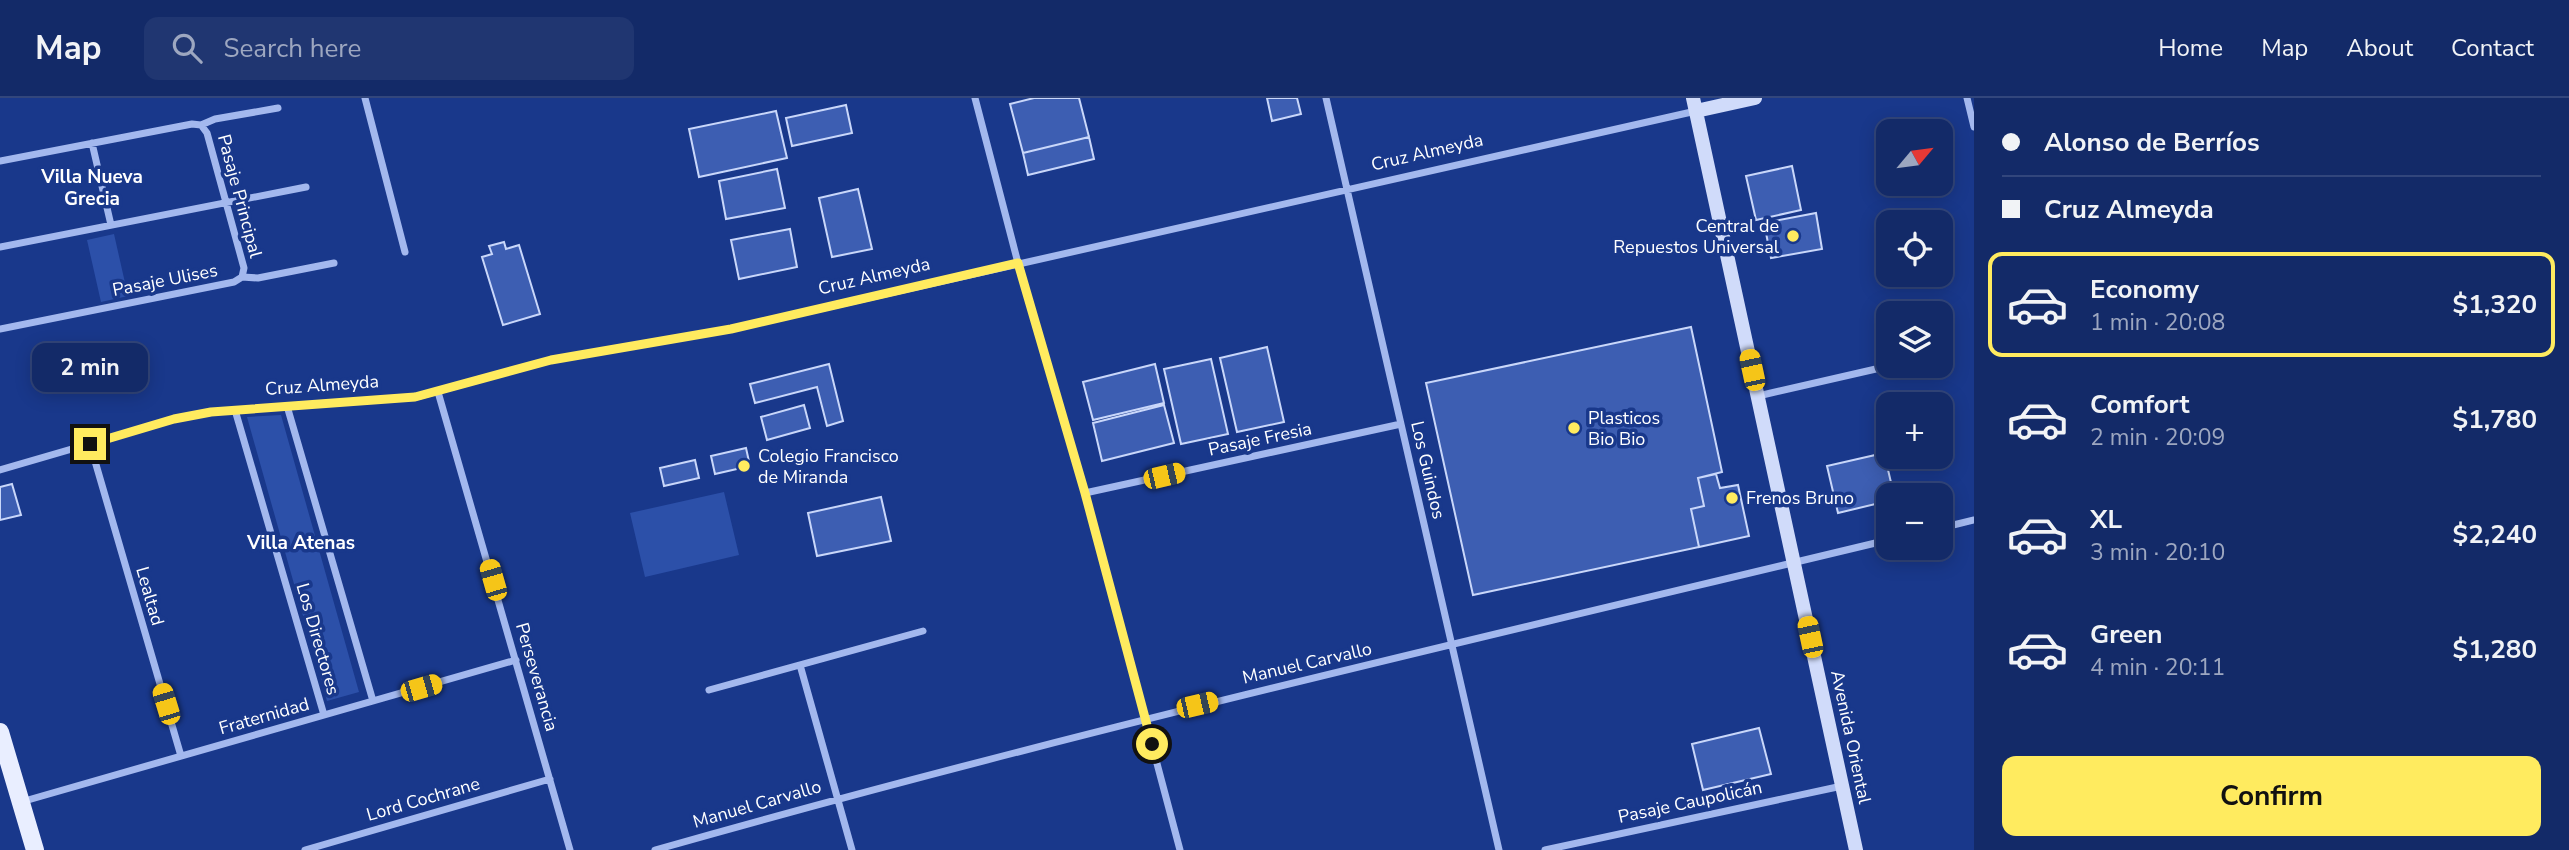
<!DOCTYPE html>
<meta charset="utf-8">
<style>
:root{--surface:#132a68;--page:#203671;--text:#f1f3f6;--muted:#9da7c0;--line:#32467c;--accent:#ffeb5f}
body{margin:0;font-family:"Nunito Sans",sans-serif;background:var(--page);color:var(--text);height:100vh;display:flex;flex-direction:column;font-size:26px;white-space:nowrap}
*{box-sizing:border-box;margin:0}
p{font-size:23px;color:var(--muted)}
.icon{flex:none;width:38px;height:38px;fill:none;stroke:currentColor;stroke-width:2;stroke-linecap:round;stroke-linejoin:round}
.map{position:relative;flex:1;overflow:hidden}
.side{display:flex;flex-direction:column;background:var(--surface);width:595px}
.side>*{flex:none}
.banner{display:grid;align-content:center;height:154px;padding:0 28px;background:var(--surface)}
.needle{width:46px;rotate:61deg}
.fabs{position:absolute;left:1876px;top:21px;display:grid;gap:14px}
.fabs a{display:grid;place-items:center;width:77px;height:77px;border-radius:14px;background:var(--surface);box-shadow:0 4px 18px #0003,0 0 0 2px var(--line);font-size:35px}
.end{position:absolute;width:32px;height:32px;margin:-16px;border:9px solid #ffeb5f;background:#111;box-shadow:0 0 0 4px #111}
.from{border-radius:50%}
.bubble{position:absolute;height:49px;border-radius:14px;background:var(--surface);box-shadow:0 4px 18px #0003,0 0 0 2px var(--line);font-size:23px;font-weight:700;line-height:49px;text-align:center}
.car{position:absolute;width:21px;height:42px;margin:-21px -10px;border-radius:9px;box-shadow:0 0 5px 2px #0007;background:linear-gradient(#f5c518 24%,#345 0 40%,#f5c518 0 76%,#345 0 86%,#f5c518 0)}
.banner b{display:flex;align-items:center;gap:24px;height:66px;font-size:26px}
.banner b+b{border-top:2px solid var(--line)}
.banner i{width:18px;height:18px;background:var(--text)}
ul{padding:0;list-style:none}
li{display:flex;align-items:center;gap:21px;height:105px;margin:0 14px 10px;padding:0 14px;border:4px solid transparent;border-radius:14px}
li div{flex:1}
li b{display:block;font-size:26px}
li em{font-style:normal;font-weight:700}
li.on{border-color:var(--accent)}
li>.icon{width:63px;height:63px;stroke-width:1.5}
.cta{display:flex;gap:14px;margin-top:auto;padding:14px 28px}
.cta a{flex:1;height:80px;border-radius:14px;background:var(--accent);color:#111;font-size:28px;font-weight:700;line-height:80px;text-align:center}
header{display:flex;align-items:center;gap:42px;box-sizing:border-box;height:98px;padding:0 35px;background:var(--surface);border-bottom:2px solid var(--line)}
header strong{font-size:33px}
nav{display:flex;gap:38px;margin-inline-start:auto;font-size:24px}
.search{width:490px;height:63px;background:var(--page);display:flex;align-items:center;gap:18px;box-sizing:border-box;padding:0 24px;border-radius:14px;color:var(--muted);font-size:26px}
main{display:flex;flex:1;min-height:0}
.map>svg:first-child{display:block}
</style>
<header>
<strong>Map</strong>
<div class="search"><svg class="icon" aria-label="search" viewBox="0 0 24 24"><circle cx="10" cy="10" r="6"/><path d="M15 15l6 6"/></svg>Search here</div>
<nav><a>Home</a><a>Map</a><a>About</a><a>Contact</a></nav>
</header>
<main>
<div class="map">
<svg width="1974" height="752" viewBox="0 0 1974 752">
<rect width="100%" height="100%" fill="#19388b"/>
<path fill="#2c50a9" d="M 114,136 L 128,198 L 101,204 L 87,142 Z
M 281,317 L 359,594 L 327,603 L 247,319 Z
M 724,394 L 739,457 L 645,479 L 630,415 Z"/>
<path fill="#3d5eb2" stroke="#c9d7fa" stroke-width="2" d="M 1034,0 L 1079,0 L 1089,39 L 1023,55 L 1010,6 Z
M 1267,0 L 1297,0 L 1301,16 L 1272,23 Z
M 846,7 L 852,35 L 792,48 L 786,20 Z
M 776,13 L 787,60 L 699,79 L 689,31 Z
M 1089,39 L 1094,61 L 1028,77 L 1023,55 Z
M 1792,68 L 1801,112 L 1756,122 L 1746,78 Z
M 777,71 L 785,110 L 726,121 L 719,83 Z
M 858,91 L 872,151 L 832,159 L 819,100 Z
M 1816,115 L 1822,151 L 1771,160 L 1764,125 Z
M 790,131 L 797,169 L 739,181 L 731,142 Z
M 504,144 L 506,151 L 519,147 L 540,216 L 503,227 L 482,159 L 492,156 L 489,148 Z
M 1691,229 L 1722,374 L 1698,380 L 1704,408 L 1691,411 L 1699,449 L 1473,497 L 1426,285 Z
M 1267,249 L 1284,324 L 1237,334 L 1220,260 Z
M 1211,261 L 1228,336 L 1181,346 L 1164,271 Z
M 829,266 L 843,323 L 827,328 L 817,289 L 755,305 L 750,286 Z
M 1155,266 L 1164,305 L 1093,322 L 1083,284 Z
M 804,307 L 810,330 L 767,342 L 761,319 Z
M 1164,307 L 1174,345 L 1102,363 L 1093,325 Z
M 746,350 L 750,368 L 715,376 L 711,358 Z
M 1884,355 L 1894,397 L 1888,397 L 1888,403 L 1838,415 L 1827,368 Z
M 695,362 L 699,380 L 664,388 L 660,370 Z
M 1716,376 L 1720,390 L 1738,387 L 1749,438 L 1699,449 L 1691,411 L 1704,408 L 1698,380 Z
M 12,386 L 21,417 L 0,422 L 0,389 Z
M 881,399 L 891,443 L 817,458 L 808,415 Z
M 1759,630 L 1771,676 L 1703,692 L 1692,646 Z"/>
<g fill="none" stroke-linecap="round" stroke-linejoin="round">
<path stroke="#a3b8ee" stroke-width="7" d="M 365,0 L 405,154
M 975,0 L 1018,165 L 1085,395 L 1180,752
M 1326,0 L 1499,752
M 1967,0 L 1974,29
M 201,27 L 207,35 L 244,170 L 242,179
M 92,45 L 111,127
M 0,63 L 192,26 L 201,27 L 215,21 L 278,10
M 0,149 L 306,89
M 0,231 L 234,184 L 242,179 L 258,180 L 334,165
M 438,294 L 570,752
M 1758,298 L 1889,268
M 287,308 L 373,603
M 235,312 L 324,617
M 90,346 L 181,658
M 0,372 L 175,321 L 211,314 L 416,299 L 551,262 L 731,231 L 1696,13
M 1085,395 L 1401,326
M 1941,430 L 1974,422
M 800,567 L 852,752
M 709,592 L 923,533
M 21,704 L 516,562
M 305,752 L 550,681
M 655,752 C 1063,636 1476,541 1888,442
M 1545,752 L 1842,688"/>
<path stroke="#d0dbfa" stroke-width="14" d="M 1693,0 L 1856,752
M 1696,13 L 1755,0"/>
<path stroke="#e9eeff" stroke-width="18" d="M 0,634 L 35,752"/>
</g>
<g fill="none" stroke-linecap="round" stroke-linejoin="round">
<path stroke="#ffeb5f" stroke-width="9" d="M 90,346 L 174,321 L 211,314 L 415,299 L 551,262 L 731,231 L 1018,165 L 1085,395 L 1152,646"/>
</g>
<g fill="#ffeb5f" stroke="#19388b" stroke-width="2.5">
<circle cx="1793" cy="138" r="7"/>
<circle cx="1574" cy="330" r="7"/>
<circle cx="744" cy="368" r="7"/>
<circle cx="1732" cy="400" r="7"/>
</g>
<g text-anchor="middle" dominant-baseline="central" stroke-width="7" stroke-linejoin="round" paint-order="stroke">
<g font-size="18" fill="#fff" stroke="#19388b">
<text transform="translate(1427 54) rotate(-13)">Cruz Almeyda</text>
<text transform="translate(240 98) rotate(75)">Pasaje Principal</text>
<text transform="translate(874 178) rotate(-13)">Cruz Almeyda</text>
<text transform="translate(165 182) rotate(-11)">Pasaje Ulises</text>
<text transform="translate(322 287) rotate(-4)">Cruz Almeyda</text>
<text transform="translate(1260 341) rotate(-12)">Pasaje Fresia</text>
<text transform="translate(1428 372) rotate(77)">Los Guindos</text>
<text transform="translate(150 498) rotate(74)">Lealtad</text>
<text transform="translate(318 541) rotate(74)">Los Directores</text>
<text transform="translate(1307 565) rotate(-13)">Manuel Carvallo</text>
<text transform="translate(537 579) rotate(74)">Perseverancia</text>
<text transform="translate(264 618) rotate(-16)">Fraternidad</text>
<text transform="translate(1851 639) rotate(78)">Avenida Oriental</text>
<text transform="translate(423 701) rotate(-16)">Lord Cochrane</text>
<text transform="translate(1690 704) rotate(-12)">Pasaje Caupolicán</text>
<text transform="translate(757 706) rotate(-16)">Manuel Carvallo</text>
</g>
<g font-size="18" fill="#fff" stroke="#19388b" text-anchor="start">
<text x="1779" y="128" text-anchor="end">Central de<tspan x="1779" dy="21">Repuestos Universal</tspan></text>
<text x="1588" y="320">Plasticos<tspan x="1588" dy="21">Bio Bio</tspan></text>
<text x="758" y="358">Colegio Francisco<tspan x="758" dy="21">de Miranda</tspan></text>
<text x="1746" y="400">Frenos Bruno</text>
</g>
<g font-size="19" font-weight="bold" fill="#fff" stroke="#19388b">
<text x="92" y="79">Villa Nueva<tspan x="92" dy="22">Grecia</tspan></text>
<text x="301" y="445">Villa Atenas</text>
</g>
</g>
</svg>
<div class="fabs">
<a><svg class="needle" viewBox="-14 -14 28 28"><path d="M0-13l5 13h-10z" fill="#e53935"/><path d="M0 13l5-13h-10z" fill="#9da7c0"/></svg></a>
<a><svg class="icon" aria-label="locate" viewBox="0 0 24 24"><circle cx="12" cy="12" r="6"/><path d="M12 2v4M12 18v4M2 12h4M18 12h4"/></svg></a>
<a><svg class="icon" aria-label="layers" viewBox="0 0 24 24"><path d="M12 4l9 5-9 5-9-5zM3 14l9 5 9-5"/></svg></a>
<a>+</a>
<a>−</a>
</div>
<i class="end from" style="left:1152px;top:646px"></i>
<i class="end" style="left:90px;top:346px"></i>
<div class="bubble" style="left:32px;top:245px;width:116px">2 min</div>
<i class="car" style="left:1752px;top:272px;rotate:348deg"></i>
<i class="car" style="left:1164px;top:378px;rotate:77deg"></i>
<i class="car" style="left:493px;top:482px;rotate:344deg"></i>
<i class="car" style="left:1810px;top:539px;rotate:348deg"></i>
<i class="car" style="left:421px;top:590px;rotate:74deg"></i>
<i class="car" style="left:166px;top:606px;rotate:343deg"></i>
<i class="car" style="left:1197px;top:607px;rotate:77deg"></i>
</div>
<section class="side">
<div class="banner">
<b><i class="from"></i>Alonso de Berríos</b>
<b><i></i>Cruz Almeyda</b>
</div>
<ul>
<li class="on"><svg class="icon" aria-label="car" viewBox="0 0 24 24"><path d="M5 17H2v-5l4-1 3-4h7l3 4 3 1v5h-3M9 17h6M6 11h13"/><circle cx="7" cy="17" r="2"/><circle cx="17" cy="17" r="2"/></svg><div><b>Economy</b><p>1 min · 20:08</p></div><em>$1,320</em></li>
<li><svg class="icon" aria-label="car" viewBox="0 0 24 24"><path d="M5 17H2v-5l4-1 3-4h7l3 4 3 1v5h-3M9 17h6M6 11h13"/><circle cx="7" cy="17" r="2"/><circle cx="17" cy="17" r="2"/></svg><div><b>Comfort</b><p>2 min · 20:09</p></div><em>$1,780</em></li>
<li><svg class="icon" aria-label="car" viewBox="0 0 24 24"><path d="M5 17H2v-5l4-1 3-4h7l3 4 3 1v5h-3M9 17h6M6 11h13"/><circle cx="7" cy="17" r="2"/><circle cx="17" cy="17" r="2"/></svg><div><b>XL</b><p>3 min · 20:10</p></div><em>$2,240</em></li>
<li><svg class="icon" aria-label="car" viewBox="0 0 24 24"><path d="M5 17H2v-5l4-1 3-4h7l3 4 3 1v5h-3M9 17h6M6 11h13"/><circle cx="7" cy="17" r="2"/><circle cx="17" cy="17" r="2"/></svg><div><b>Green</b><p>4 min · 20:11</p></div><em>$1,280</em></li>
</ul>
<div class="cta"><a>Confirm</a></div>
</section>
</main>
